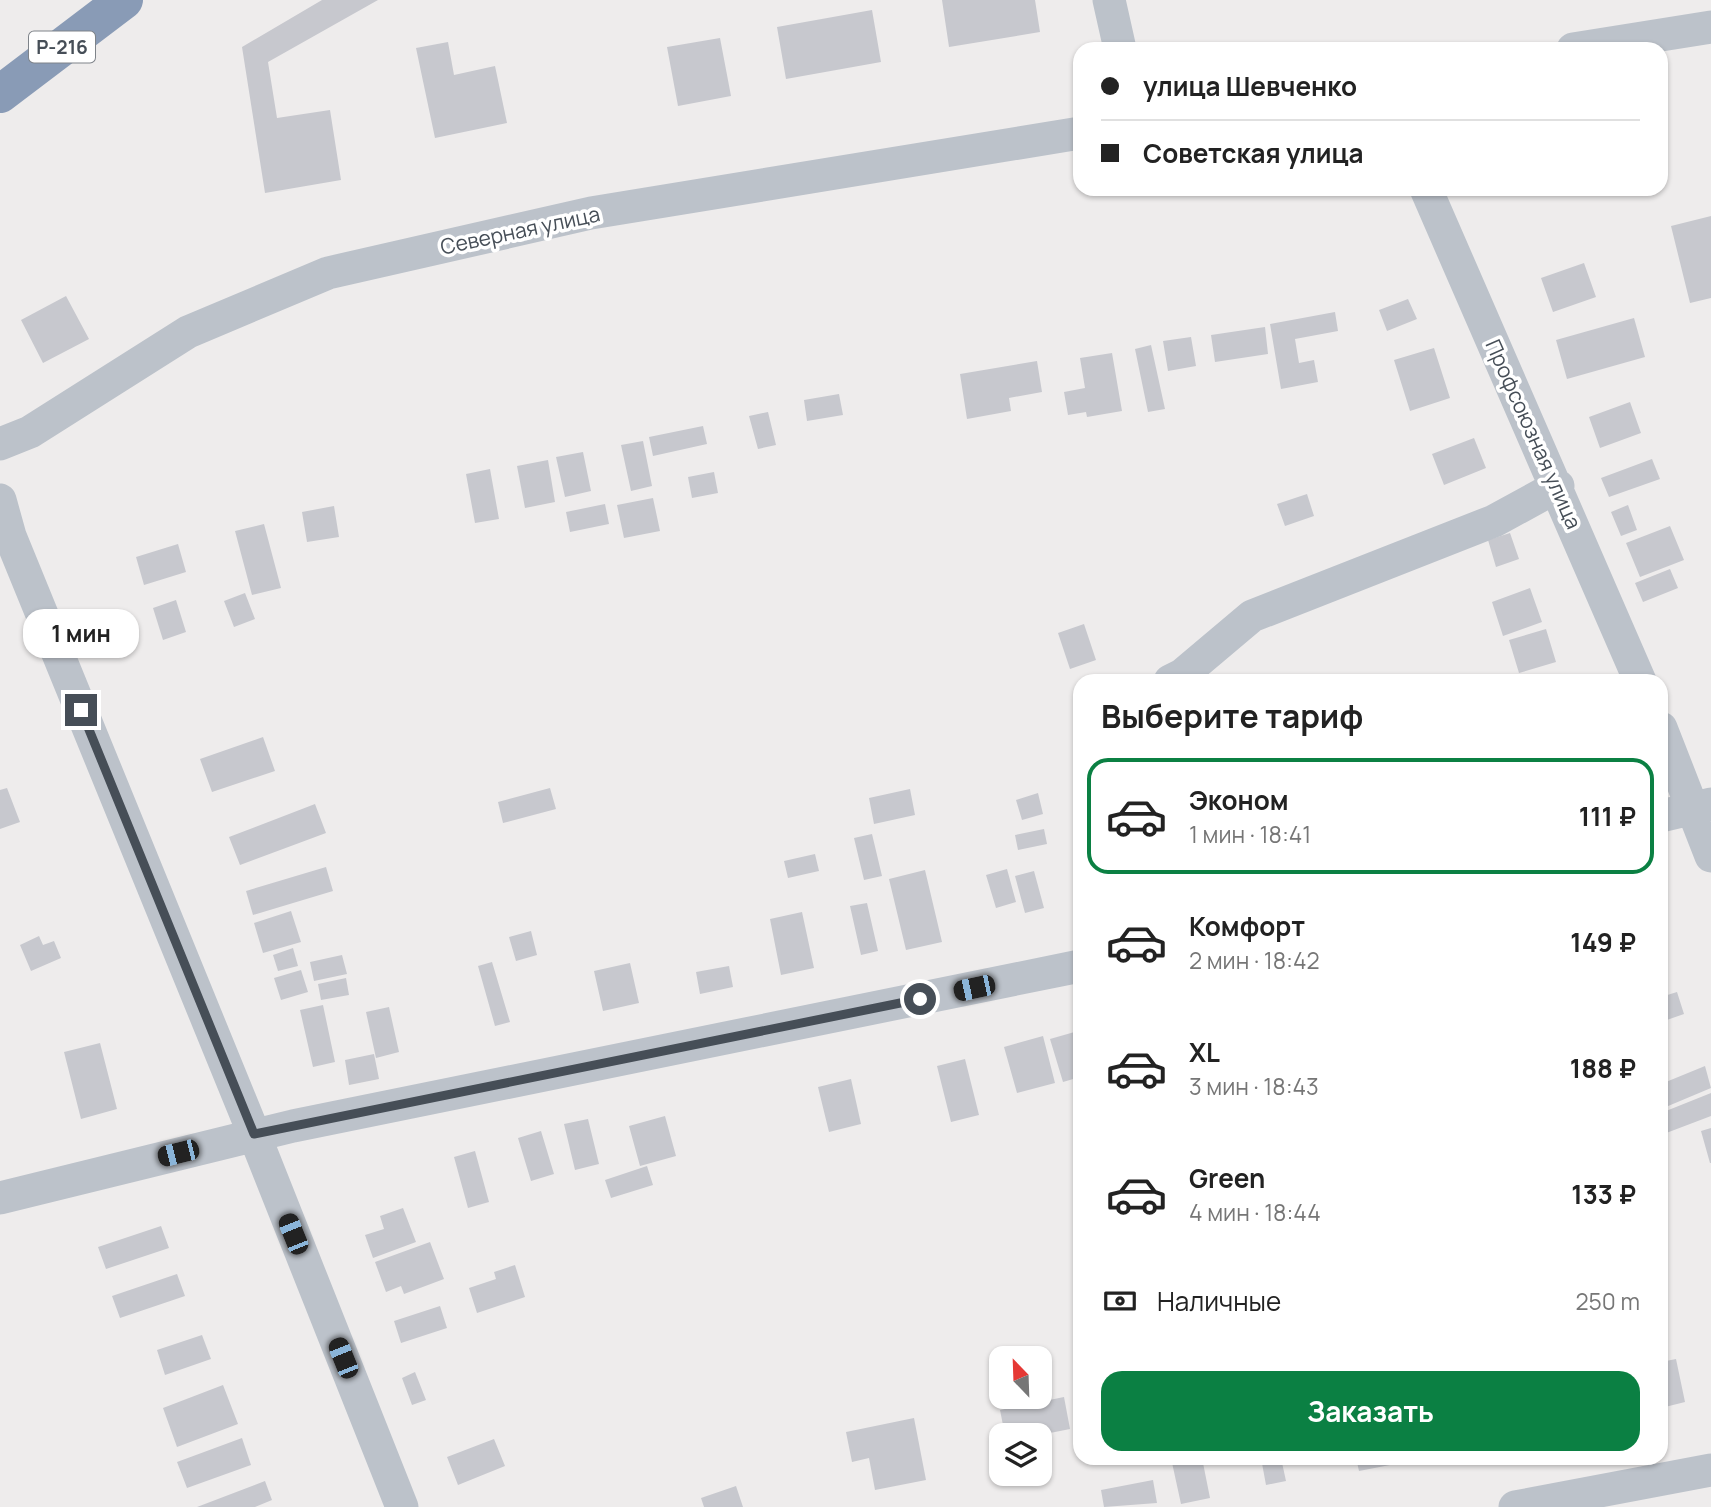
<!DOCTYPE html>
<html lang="ru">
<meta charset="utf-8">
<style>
:root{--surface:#fff;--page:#f2f2f2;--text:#222;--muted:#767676;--line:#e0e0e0;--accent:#0b8043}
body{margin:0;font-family:Manrope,sans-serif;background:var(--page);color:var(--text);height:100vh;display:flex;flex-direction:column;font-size:26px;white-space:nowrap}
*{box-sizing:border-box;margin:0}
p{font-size:23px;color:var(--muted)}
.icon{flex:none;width:38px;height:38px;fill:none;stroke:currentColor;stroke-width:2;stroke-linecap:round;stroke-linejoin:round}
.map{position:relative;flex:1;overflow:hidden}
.panel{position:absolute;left:1073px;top:674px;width:595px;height:791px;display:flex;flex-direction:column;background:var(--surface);border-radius:21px;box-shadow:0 2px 5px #0004}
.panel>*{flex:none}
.top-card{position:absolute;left:1073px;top:42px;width:595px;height:154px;border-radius:21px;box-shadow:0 2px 5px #0004;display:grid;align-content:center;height:154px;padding:0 28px;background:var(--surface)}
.needle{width:46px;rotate:337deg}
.tools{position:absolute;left:989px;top:1346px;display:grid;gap:14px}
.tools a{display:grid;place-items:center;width:63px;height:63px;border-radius:14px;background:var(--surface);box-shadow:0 2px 5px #0004;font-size:35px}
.end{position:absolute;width:32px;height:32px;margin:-16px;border:9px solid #464e57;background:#fff;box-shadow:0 0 0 4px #fff}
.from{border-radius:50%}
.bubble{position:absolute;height:49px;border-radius:21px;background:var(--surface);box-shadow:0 2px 5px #0004;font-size:23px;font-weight:700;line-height:49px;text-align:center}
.car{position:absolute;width:21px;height:42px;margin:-21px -10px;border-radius:9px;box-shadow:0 0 5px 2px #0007;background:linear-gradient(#222 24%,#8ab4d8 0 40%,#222 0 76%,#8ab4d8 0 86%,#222 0)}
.top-card b{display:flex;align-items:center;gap:24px;height:66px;font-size:26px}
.top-card b+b{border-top:2px solid var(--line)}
.top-card i{width:18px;height:18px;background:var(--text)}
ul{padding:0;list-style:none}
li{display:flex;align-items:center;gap:21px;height:116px;margin:0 14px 10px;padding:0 14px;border:4px solid transparent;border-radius:21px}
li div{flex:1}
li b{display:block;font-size:26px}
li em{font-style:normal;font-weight:700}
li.current{border-color:var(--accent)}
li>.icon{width:63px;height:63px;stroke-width:1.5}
h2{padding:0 28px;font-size:32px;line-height:84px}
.pay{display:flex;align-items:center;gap:18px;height:77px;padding:0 28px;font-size:26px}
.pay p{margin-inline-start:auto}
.button{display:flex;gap:14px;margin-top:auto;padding:14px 28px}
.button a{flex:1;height:80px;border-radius:21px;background:var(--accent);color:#fff;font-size:28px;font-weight:700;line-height:80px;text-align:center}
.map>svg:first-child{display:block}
</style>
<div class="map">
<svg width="1711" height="1507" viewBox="0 0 1711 1507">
<rect width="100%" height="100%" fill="#eeecec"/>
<path fill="#c7c8ce" d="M 322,0 L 378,0 L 268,62 L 277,118 L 330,110 L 341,180 L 265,193 L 242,47 Z
M 942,0 L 1035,0 L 1040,32 L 949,47 Z
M 872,10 L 881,62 L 786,79 L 777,27 Z
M 720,38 L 731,96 L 678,106 L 667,47 Z
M 448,42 L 454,75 L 495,66 L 507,123 L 435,138 L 416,48 Z
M 1711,216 L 1711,298 L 1690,303 L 1671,226 Z
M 1584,263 L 1596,297 L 1553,312 L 1541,278 Z
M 66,296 L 89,339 L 43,363 L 21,320 Z
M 1408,299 L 1417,319 L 1387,331 L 1379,310 Z
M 1335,312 L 1338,331 L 1295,339 L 1299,363 L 1314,360 L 1318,382 L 1281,389 L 1270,324 Z
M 1634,318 L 1645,357 L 1567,379 L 1556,340 Z
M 1265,327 L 1268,354 L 1215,362 L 1211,335 Z
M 1191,337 L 1196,366 L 1168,371 L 1163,341 Z
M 1151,345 L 1165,409 L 1148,412 L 1135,349 Z
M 1434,348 L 1450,398 L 1410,411 L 1394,360 Z
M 1112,353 L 1122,411 L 1087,417 L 1086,412 L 1068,415 L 1064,392 L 1085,388 L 1080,358 Z
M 1037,361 L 1042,392 L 1009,398 L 1011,411 L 967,419 L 960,374 Z
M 839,394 L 843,415 L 807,421 L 804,400 Z
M 1630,402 L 1641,433 L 1600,448 L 1589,417 Z
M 768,412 L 776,445 L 758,449 L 749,416 Z
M 703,426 L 707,444 L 653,456 L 649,437 Z
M 1474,438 L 1486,468 L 1444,485 L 1432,454 Z
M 643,441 L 652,486 L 631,491 L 621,445 Z
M 583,452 L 591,491 L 565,497 L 556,457 Z
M 1652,459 L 1660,479 L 1609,497 L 1601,478 Z
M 548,460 L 555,502 L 525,508 L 517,466 Z
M 490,469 L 499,519 L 475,523 L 466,474 Z
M 714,472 L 718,493 L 692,498 L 688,477 Z
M 1307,494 L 1314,516 L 1285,526 L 1277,504 Z
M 653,498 L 660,531 L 624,538 L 617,505 Z
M 605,504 L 609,524 L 570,532 L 566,512 Z
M 1628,505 L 1637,530 L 1621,536 L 1611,512 Z
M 334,506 L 339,537 L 307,542 L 302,512 Z
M 264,524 L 281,588 L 252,595 L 235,531 Z
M 1670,526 L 1684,560 L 1640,577 L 1626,543 Z
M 1510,533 L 1519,559 L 1496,567 L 1488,540 Z
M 178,544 L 186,572 L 144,585 L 136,557 Z
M 1670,569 L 1678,588 L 1643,602 L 1635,583 Z
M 1530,588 L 1542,622 L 1503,636 L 1492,602 Z
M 245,593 L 255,619 L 234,627 L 224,601 Z
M 176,600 L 186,632 L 163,640 L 153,608 Z
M 1084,624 L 1096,660 L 1070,669 L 1058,633 Z
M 1546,629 L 1556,662 L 1519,673 L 1509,640 Z
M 263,737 L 275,771 L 212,792 L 200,759 Z
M 7,788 L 20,822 L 0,829 L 0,790 Z
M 550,788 L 556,809 L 503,823 L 498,802 Z
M 910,789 L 915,815 L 874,824 L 869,798 Z
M 1038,793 L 1043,814 L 1022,820 L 1016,800 Z
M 315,804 L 326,833 L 240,865 L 229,837 Z
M 1044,829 L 1047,844 L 1018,850 L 1015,835 Z
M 872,834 L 882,876 L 864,880 L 854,838 Z
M 815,854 L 819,871 L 788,878 L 784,861 Z
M 326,867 L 333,891 L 253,915 L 246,891 Z
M 1007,869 L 1016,902 L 996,908 L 986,875 Z
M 925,870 L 942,942 L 906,950 L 889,879 Z
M 1034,871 L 1044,908 L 1025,913 L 1015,876 Z
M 867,903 L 878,951 L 861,955 L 850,906 Z
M 291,911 L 301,942 L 263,953 L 254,923 Z
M 802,912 L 814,968 L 781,975 L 770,919 Z
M 531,931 L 537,955 L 516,961 L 509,937 Z
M 1661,935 L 1667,951 L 1661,954 Z
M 39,936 L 43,945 L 54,941 L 61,958 L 31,971 L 20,945 Z
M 293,948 L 298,966 L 278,971 L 273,955 Z
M 342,955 L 347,974 L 314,981 L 310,962 Z
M 492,962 L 510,1022 L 495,1026 L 478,966 Z
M 630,963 L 639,1003 L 603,1011 L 594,971 Z
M 729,966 L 733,987 L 700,994 L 696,972 Z
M 301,970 L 308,992 L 281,1000 L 274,978 Z
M 346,978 L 349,995 L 321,1000 L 318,984 Z
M 1677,992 L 1684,1014 L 1661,1022 L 1661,997 Z
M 323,1005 L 335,1062 L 313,1067 L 300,1010 Z
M 389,1007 L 399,1052 L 376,1058 L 366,1012 Z
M 1078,1031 L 1080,1077 L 1063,1082 L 1050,1039 Z
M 1043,1036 L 1055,1083 L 1017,1093 L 1004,1047 Z
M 100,1043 L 117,1109 L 81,1119 L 64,1052 Z
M 374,1054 L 379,1079 L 349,1085 L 345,1060 Z
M 965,1059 L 979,1115 L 951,1122 L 937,1066 Z
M 1705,1066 L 1711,1088 L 1661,1109 L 1661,1084 Z
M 851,1079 L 861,1124 L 829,1132 L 818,1087 Z
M 1711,1093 L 1711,1116 L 1661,1135 L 1661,1113 Z
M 665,1116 L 676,1156 L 640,1166 L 629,1126 Z
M 588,1119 L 599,1164 L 575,1170 L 564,1124 Z
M 1711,1128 L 1711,1163 L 1710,1163 L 1701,1131 Z
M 541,1131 L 554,1174 L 531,1181 L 518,1138 Z
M 475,1151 L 489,1202 L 468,1208 L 454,1157 Z
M 647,1166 L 653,1185 L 611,1198 L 605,1180 Z
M 403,1208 L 416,1242 L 373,1258 L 365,1235 L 384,1229 L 380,1216 Z
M 161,1226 L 169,1248 L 106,1269 L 98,1247 Z
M 430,1242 L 444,1279 L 404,1294 L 401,1286 L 386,1292 L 375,1262 Z
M 515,1265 L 525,1297 L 477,1313 L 469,1288 L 496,1279 L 494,1272 Z
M 177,1274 L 185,1296 L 120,1318 L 112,1296 Z
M 440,1306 L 447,1328 L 401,1343 L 394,1321 Z
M 202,1335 L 211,1359 L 165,1375 L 157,1350 Z
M 1676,1359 L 1685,1402 L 1661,1408 L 1661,1362 Z
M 415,1372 L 426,1400 L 412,1405 L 402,1378 Z
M 223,1385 L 238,1424 L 177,1447 L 163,1408 Z
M 1064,1397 L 1070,1429 L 1040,1435 L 1005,1435 L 1000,1410 Z
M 914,1418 L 926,1480 L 875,1490 L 869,1458 L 852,1462 L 846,1432 Z
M 242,1438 L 251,1465 L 187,1488 L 177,1462 Z
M 494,1439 L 505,1466 L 458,1485 L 447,1457 Z
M 1171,1458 L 1202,1458 L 1210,1498 L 1181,1504 Z
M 1261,1458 L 1281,1458 L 1286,1481 L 1266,1485 Z
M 1356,1458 L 1389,1458 L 1390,1465 L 1359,1471 Z
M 1153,1480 L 1157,1503 L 1104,1507 L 1101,1490 Z
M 265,1481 L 272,1500 L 255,1507 L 197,1507 Z
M 736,1486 L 743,1507 L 704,1507 L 701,1498 Z"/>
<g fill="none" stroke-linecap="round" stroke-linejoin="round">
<path stroke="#bcc2ca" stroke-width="33" d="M 1109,0 L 1120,49
M 1573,49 L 1711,27
M 1426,189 L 1640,681
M 0,444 L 30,432 L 188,332 L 328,273 L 591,213 L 1080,133
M 0,500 L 10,536 L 254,1134 L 402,1507
M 1170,681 L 1182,675 L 1252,616 L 1494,521 L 1558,486
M 1661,728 L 1711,856
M 1661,816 L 1711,804
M 0,1198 L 293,1126 L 1080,966
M 1515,1507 L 1711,1470"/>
<path stroke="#899bb6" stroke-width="38" d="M 0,94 L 124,0"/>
</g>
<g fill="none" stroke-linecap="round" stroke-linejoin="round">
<path stroke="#464e57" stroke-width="9" d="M 81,710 L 254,1134 L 920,999"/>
</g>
<g text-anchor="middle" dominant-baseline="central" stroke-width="7" stroke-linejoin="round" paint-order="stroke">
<rect fill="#fff" stroke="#7e8389" stroke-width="2" x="29" y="31.5" width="66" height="31" rx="5"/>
<g font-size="19" font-weight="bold" fill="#464e57">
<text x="62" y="47">Р-216</text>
</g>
<g font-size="21" fill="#464e57" stroke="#fff">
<text transform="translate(520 230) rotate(-12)">Северная улица</text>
<text transform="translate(1534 434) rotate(66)">Профсоюзная улица</text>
</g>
</g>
</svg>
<div class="tools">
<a><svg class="needle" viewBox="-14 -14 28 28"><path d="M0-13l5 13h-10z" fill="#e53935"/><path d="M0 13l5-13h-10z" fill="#767676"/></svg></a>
<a><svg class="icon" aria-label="layers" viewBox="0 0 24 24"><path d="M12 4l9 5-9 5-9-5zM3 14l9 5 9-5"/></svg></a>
</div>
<i class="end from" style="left:920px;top:999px"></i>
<i class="end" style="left:81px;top:710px"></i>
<div class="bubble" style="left:23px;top:609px;width:116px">1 мин</div>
<i class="car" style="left:974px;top:988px;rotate:258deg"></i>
<i class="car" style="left:178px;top:1153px;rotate:256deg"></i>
<i class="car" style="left:293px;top:1234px;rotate:338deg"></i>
<i class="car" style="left:343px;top:1358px;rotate:338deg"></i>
<div class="top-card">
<b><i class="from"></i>улица Шевченко</b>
<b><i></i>Советская улица</b>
</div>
<section class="panel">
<h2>Выберите тариф</h2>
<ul>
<li class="current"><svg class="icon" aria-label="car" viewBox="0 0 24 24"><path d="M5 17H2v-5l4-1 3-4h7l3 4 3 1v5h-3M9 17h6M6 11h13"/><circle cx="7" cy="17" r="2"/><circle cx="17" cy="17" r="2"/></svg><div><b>Эконом</b><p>1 мин · 18:41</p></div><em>111 ₽</em></li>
<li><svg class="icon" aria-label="car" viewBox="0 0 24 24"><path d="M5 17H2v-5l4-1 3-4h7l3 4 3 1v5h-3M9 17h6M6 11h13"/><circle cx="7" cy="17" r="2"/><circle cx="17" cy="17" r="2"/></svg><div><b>Комфорт</b><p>2 мин · 18:42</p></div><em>149 ₽</em></li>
<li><svg class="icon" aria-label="car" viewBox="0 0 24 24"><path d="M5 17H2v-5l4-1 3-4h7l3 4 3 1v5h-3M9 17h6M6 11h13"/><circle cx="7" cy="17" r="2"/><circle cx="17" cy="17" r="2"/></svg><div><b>XL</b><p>3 мин · 18:43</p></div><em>188 ₽</em></li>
<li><svg class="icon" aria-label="car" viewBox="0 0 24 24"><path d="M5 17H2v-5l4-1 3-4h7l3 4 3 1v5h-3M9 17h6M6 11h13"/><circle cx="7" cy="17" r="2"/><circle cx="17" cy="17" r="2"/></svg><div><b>Green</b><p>4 мин · 18:44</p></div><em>133 ₽</em></li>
</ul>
<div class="pay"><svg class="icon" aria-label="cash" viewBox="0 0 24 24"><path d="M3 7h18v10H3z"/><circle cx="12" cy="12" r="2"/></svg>Наличные<p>250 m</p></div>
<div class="button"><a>Заказать</a></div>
</section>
</div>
